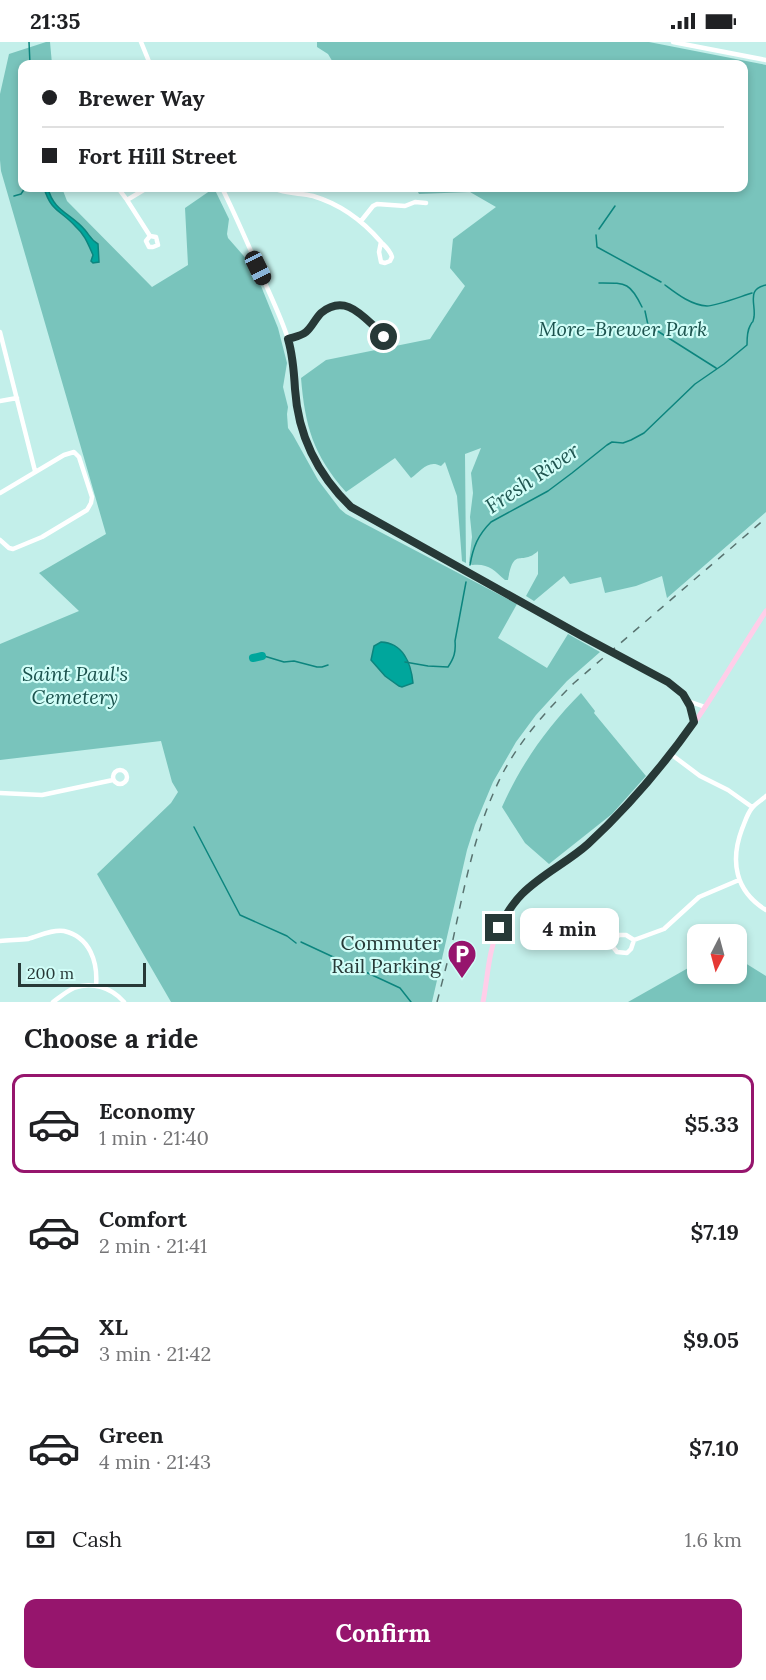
<!DOCTYPE html>
<meta charset="utf-8">
<style>
:root{--surface:#fff;--page:#f2f2f2;--text:#202124;--muted:#757577;--line:#e0e0e0;--accent:#96156d}
body{margin:0;font-family:Lora,serif;background:var(--page);color:var(--text);height:100vh;display:flex;flex-direction:column;font-size:22px;white-space:nowrap}
*{box-sizing:border-box;margin:0}
p{font-size:20px;color:var(--muted)}
.icon{flex:none;width:33px;height:33px;fill:none;stroke:currentColor;stroke-width:2;stroke-linecap:round;stroke-linejoin:round}
.map{position:relative;height:960px;overflow:hidden}
.drawer{display:flex;flex-direction:column;background:var(--surface);flex:1}
.drawer>*{flex:none}
.top-card{position:absolute;left:18px;top:18px;width:730px;height:132px;border-radius:12px;box-shadow:0 3px 9px #0003;display:grid;align-content:center;height:132px;padding:0 24px;background:var(--surface)}
.needle{width:39px;rotate:186deg}
.controls{position:absolute;left:687px;top:882px;display:grid;gap:12px}
.controls a{display:grid;place-items:center;width:60px;height:60px;border-radius:12px;background:var(--surface);box-shadow:0 3px 9px #0003;font-size:30px}
.scale{position:absolute;left:18px;bottom:15px;width:128px;box-sizing:border-box;padding-left:6px;border:3px solid #273937;border-top:0;font-size:16px;line-height:21px;white-space:nowrap;color:#273937;-webkit-text-stroke:4px #d0fdf7;paint-order:stroke}
.end{position:absolute;width:27px;height:27px;margin:-14px;border:8px solid #273937;background:#fff;box-shadow:0 0 0 3px #fff}
.from{border-radius:50%}
.bubble{position:absolute;height:42px;border-radius:12px;background:var(--surface);box-shadow:0 3px 9px #0003;font-size:20px;font-weight:800;line-height:42px;text-align:center}
.car{position:absolute;width:18px;height:36px;margin:-18px -9px;border-radius:8px;box-shadow:0 0 4px 2px #0007;background:linear-gradient(#222 24%,#8ab4d8 0 40%,#222 0 76%,#8ab4d8 0 86%,#222 0)}
.top-card b{display:flex;align-items:center;gap:21px;height:57px;font-size:22px}
.top-card b+b{border-top:2px solid var(--line)}
.top-card i{width:15px;height:15px;background:var(--text)}
ul{padding:0;list-style:none}
li{display:flex;align-items:center;gap:18px;height:99px;margin:0 12px 9px;padding:0 12px;border:3px solid transparent;border-radius:12px}
li div{flex:1}
li b{display:block;font-size:22px}
li em{font-style:normal;font-weight:800}
li.selected{border-color:var(--accent)}
li>.icon{width:54px;height:54px;stroke-width:1.5}
h2{padding:0 24px;font-size:27px;line-height:72px}
.pay{display:flex;align-items:center;gap:15px;height:66px;padding:0 24px;font-size:22px}
.pay p{margin-inline-start:auto}
.action{display:flex;gap:12px;margin-top:auto;padding:12px 24px}
.action a{flex:1;height:69px;border-radius:12px;background:var(--accent);color:#fff;font-size:24px;font-weight:800;line-height:69px;text-align:center}
.status{display:flex;justify-content:space-between;align-items:center;height:42px;padding:0 30px;background:var(--surface);direction:ltr}
.status svg{height:16px;fill:currentColor}
.map>svg:first-child{display:block}
</style>
<div class="status"><b>21:35</b><svg viewBox="0 0 49 12"><path d="M0 12V9h3v3zM5 12V6h3v6zM10 12V3h3v9zM15 12V0h3v12zM26 1h20v11H26zM47 4h2v5h-2z"/></svg></div>
<div class="map">
<svg width="766" height="960" viewBox="0 0 766 960">
<rect width="100%" height="100%" fill="#c3efea"/>
<path fill="#79c4bc" d="M 46,0 L 50,0 L 52,22 L 22,22 L 22,146 L 62,146 L 67,159 L 152,245 L 188,223 L 185,166 L 214,146 L 229,177 L 227,192 L 228,196 L 249,220 L 261,244 L 278,286 L 287,321 L 283,345 L 288,365 L 287,372 L 288,386 L 293,393 L 318,438 L 340,467 L 346,472 L 517,562 L 498,596 L 547,626 L 568,592 L 600,610 L 567,639 L 536,673 L 516,700 L 493,740 L 475,783 L 467,808 L 432,960 L 171,960 L 97,832 L 171,761 L 178,750 L 172,740 L 161,699 L 0,718 L 0,602 L 79,569 L 39,531 L 106,492 L 1,129 L 0,118 L 0,52 L 9,12 Z
M 317,0 L 649,0 L 766,23 L 766,470 L 667,556 L 662,534 L 636,544 L 605,551 L 601,535 L 570,542 L 564,534 L 534,559 L 526,554 L 538,532 L 538,509 C 521,525 514,503 508,538 L 505,538 C 494,528 488,521 472,523 L 469,521 L 472,495 L 470,475 L 473,451 L 471,431 L 481,406 L 465,412 L 466,521 L 462,519 L 457,454 L 445,420 L 441,424 C 428,417 421,429 411,436 L 395,416 L 346,450 C 313,413 305,384 301,336 L 326,318 L 430,297 L 465,244 L 450,226 L 453,197 L 496,165 L 470,150 L 419,152 L 416,146 L 412,149 L 411,146 L 744,146 L 744,22 L 334,22 L 328,12 L 317,5 Z
M 581,651 L 595,669 L 594,671 L 646,734 L 612,772 L 549,822 L 525,801 L 502,765 C 521,722 548,684 581,651 Z
M 737,916 L 766,934 L 766,960 L 628,960 L 697,921 L 698,932 L 736,932 Z"/>
<path fill="#00a69c" stroke="#0c857e" stroke-width="1.5" d="M 44,146 L 48,146 C 53,169 72,172 85,188 C 90,194 91,198 98,202 L 99,220 L 93,221 L 91,219 L 93,213 C 88,202 85,193 76,185 C 61,168 51,170 44,146 Z
M 381,600 C 403,601 411,621 413,641 L 402,645 L 399,644 L 385,634 L 371,618 L 374,604 Z"/>
<g fill="none" stroke-linecap="round" stroke-linejoin="round">
<path stroke="#0c857e" stroke-width="1.5" d="M 29,0 L 30,22
M 14,154 L 21,152 L 25,146
M 599,187 L 615,164
M 596,193 L 597,205 L 661,240
M 599,241 C 626,241 630,240 642,265
M 665,243 C 677,252 691,263 707,264 C 716,264 742,254 752,251
M 645,269 L 648,283 L 716,326
M 470,523 C 473,505 478,493 491,480 L 548,449 L 572,431 L 607,403 L 612,400 L 623,401 L 631,398 L 644,391 L 695,342 L 724,322 L 747,303 C 747,297 747,289 750,284 C 754,276 752,284 754,275 C 756,262 746,247 766,243
M 264,614 L 284,620 L 294,619 L 317,625 L 322,625 L 328,623
M 405,620 L 428,624 L 448,625 C 454,616 456,610 455,599 L 466,540
M 194,785 L 240,873 L 287,894 L 296,901
M 301,900 L 400,946 L 411,960"/>
<path stroke="#00a69c" stroke-width="8" d="M 253,616 L 262,614"/>
<path stroke="#fff" stroke-width="4.5" d="M 141,0 L 150,22
M 673,0 L 766,18
M 118,146 L 127,158
M 147,146 L 127,158 L 150,194 L 156,195 L 158,203 L 153,205 L 149,205 L 146,199 L 150,194
M 222,146 C 235,172 246,198 258,225 C 268,249 280,272 288,297 C 293,314 294,330 295,347 C 299,394 318,433 352,465 L 582,594 L 668,640 C 688,655 688,656 694,680
M 272,146 C 286,152 299,151 313,154 C 340,162 363,179 381,200 C 386,205 390,208 392,215 L 390,219 L 385,221 L 381,220 L 379,210 L 381,200
M 361,179 L 373,164 L 377,162 L 405,164 L 415,160 L 426,161
M 0,290 L 35,429
M 288,297 C 294,295 301,294 306,290 C 312,285 315,277 321,271 C 343,253 360,270 375,285 L 374,291 L 378,295 L 382,295 L 386,293 L 388,287 L 384,282 L 378,282 L 375,285
M 0,359 L 17,356
M 0,451 L 64,413 L 74,410 L 79,415 L 92,455 L 91,461 L 87,468 L 42,495 L 13,507 L 9,506 L 0,498
M 688,659 L 705,665
M 672,713 L 700,734 L 728,748 L 752,765
M113 735a7 7 0 1 1 14 0a7 7 0 1 1-14 0Z
M 0,751 L 42,753 L 113,738
M 766,754 C 762,758 756,761 752,766 C 747,772 745,780 742,787 C 730,819 735,849 766,868
M 634,898 L 631,907 L 627,911 L 617,910 L 613,905 L 614,898 L 619,893 L 626,893 L 634,898 L 664,887 L 699,855 L 739,838
M 0,899 C 9,898 19,898 28,897 C 39,894 53,887 64,889 C 90,895 98,920 96,944
M 53,960 C 60,955 67,949 74,946 C 92,939 112,946 124,960"/>
<path stroke="#ffcee9" stroke-width="5" d="M 483,960 C 488,935 488,908 500,884 C 519,845 553,831 585,804 C 612,782 636,754 658,728 C 700,680 731,622 766,569"/>
<path stroke="#597370" stroke-width="1.5" stroke-dasharray="8 8" stroke-linecap="butt" d="M 437,960 C 442,941 447,921 452,902 C 465,842 476,781 505,727 C 523,695 548,667 574,641 L 766,476"/>
</g>
<g fill="none" stroke-linecap="round" stroke-linejoin="round">
<path stroke="#273937" stroke-width="8" d="M 384,295 C 377,297 372,292 375,285 C 359,270 343,253 321,271 C 315,277 312,285 306,290 C 301,294 294,295 288,297 C 293,314 294,329 295,347 C 298,394 318,433 351,465 L 582,594 L 668,640 L 683,652 L 690,664 L 694,680 C 663,724 628,765 588,802 C 568,820 542,832 522,852 C 512,862 505,874 499,886"/>
</g>
<defs>
<g id="parking-pin" transform="scale(1.5)"><path d="M0 17L-7.5 6A9.5 9.5 0 1 1 7.5 6Z" fill="#96156d" stroke="#d0fdf7"/><path d="M-3.5-5.5H1a3.5 3.5 0 0 1 0 7H-1V5.5H-3.5ZM-1-3.4V-.6H.8a1.4 1.4 0 0 0 0-2.8Z" fill="#fff"/></g>
</defs>
<g fill-rule="evenodd">
<use href="#parking-pin" x="462" y="912"/>
</g>
<g text-anchor="middle" dominant-baseline="central" stroke-width="4.5" stroke-linejoin="round" paint-order="stroke">
<g font-size="20" font-style="italic" fill="#1b524d" stroke="#d0fdf7">
<text x="623" y="286">More-Brewer Park</text>
<text x="75" y="631">Saint Paul's<tspan x="75" dy="23">Cemetery</tspan></text>
</g>
<g font-size="20" fill="#273937" stroke="#d0fdf7" text-anchor="end">
<text x="441" y="900">Commuter<tspan x="441" dy="23">Rail Parking</tspan></text>
</g>
<g font-size="21" font-style="italic" fill="#205651" stroke="#d0fdf7">
<text transform="translate(532 436) rotate(-34)">Fresh River</text>
</g>
</g>
</svg>
<div class="controls">
<a><svg class="needle" viewBox="-14 -14 28 28"><path d="M0-13l5 13h-10z" fill="#e53935"/><path d="M0 13l5-13h-10z" fill="#757577"/></svg></a>
</div>
<div class="scale">200 m</div>
<i class="end from" style="left:384px;top:295px"></i>
<i class="end" style="left:499px;top:886px"></i>
<div class="bubble" style="left:520px;top:866px;width:99px">4 min</div>
<i class="car" style="left:258px;top:226px;rotate:154deg"></i>
<div class="top-card">
<b><i class="from"></i>Brewer Way</b>
<b><i></i>Fort Hill Street</b>
</div>
</div>
<section class="drawer">
<h2>Choose a ride</h2>
<ul>
<li class="selected"><svg class="icon" aria-label="car" viewBox="0 0 24 24"><path d="M5 17H2v-5l4-1 3-4h7l3 4 3 1v5h-3M9 17h6M6 11h13"/><circle cx="7" cy="17" r="2"/><circle cx="17" cy="17" r="2"/></svg><div><b>Economy</b><p>1 min · 21:40</p></div><em>$5.33</em></li>
<li><svg class="icon" aria-label="car" viewBox="0 0 24 24"><path d="M5 17H2v-5l4-1 3-4h7l3 4 3 1v5h-3M9 17h6M6 11h13"/><circle cx="7" cy="17" r="2"/><circle cx="17" cy="17" r="2"/></svg><div><b>Comfort</b><p>2 min · 21:41</p></div><em>$7.19</em></li>
<li><svg class="icon" aria-label="car" viewBox="0 0 24 24"><path d="M5 17H2v-5l4-1 3-4h7l3 4 3 1v5h-3M9 17h6M6 11h13"/><circle cx="7" cy="17" r="2"/><circle cx="17" cy="17" r="2"/></svg><div><b>XL</b><p>3 min · 21:42</p></div><em>$9.05</em></li>
<li><svg class="icon" aria-label="car" viewBox="0 0 24 24"><path d="M5 17H2v-5l4-1 3-4h7l3 4 3 1v5h-3M9 17h6M6 11h13"/><circle cx="7" cy="17" r="2"/><circle cx="17" cy="17" r="2"/></svg><div><b>Green</b><p>4 min · 21:43</p></div><em>$7.10</em></li>
</ul>
<div class="pay"><svg class="icon" aria-label="cash" viewBox="0 0 24 24"><path d="M3 7h18v10H3z"/><circle cx="12" cy="12" r="2"/></svg>Cash<p>1.6 km</p></div>
<div class="action"><a>Confirm</a></div>
</section>
